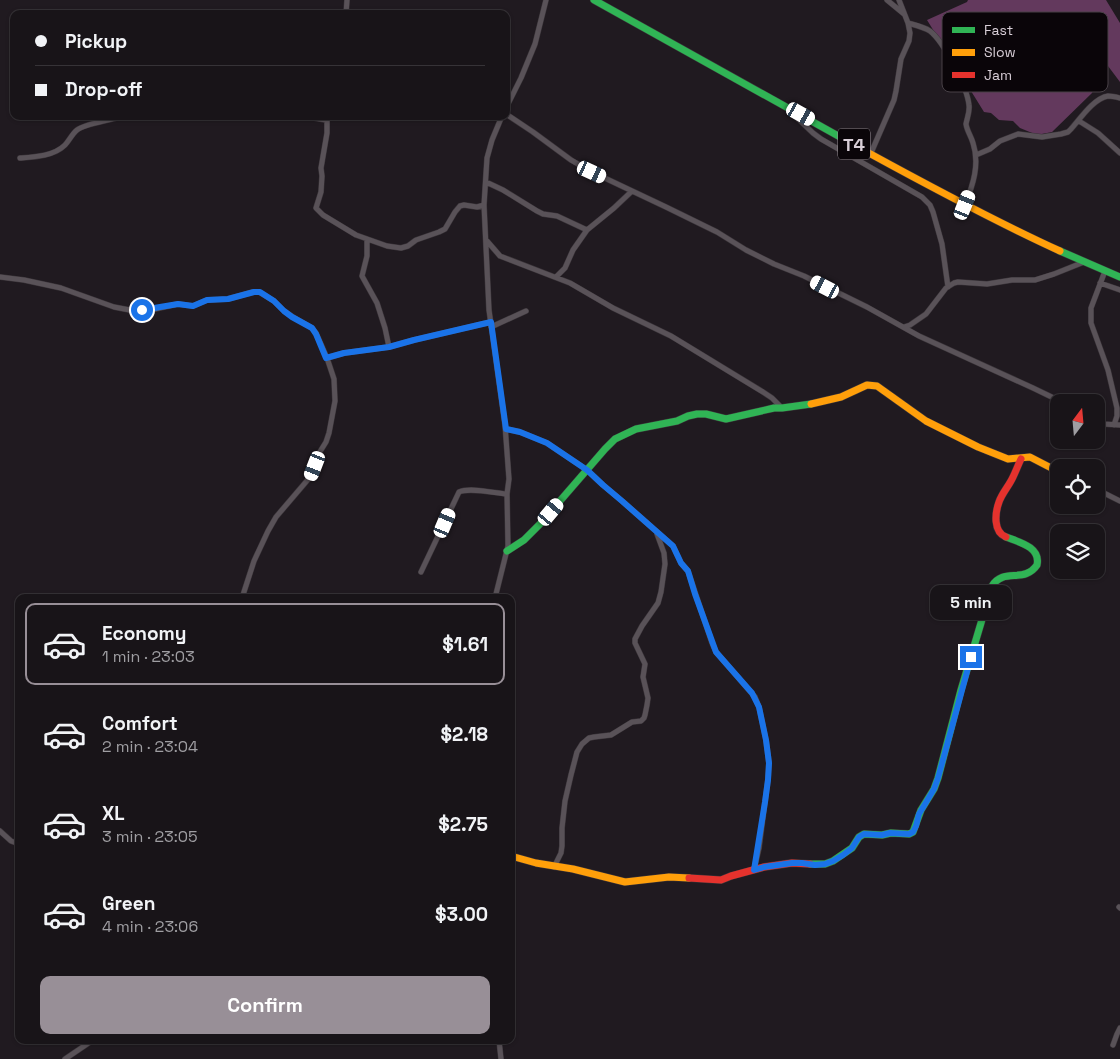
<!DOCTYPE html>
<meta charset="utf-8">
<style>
:root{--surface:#181418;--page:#211d21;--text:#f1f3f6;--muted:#9f9ea2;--line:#363337;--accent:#988f97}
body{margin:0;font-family:"Space Grotesk",sans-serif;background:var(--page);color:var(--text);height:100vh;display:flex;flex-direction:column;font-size:19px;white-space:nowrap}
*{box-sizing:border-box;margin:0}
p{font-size:16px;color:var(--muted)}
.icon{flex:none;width:28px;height:28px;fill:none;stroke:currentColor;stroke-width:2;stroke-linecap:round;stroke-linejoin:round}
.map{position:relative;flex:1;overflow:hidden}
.panel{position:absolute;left:15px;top:594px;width:500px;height:450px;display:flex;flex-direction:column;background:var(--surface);border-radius:10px;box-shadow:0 1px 4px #0004,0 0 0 1px var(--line)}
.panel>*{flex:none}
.banner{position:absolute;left:10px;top:10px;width:500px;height:110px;border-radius:10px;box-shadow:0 1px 4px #0004,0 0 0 1px var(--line);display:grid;align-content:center;height:110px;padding:0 25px;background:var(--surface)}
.needle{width:32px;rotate:16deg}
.fabs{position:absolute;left:1050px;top:394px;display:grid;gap:10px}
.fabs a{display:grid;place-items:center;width:55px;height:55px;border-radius:10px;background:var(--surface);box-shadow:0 1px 4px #0004,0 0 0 1px var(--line);font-size:25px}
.end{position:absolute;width:22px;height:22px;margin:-11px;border:6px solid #1a73e8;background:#fff;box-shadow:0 0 0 2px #fff}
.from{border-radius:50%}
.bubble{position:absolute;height:35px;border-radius:10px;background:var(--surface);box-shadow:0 1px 4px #0004,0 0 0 1px var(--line);font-size:16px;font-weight:800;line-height:35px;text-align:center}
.car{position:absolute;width:15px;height:30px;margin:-15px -8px;border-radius:6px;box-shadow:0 0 4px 1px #0007;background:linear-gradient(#fff 24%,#345 0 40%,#fff 0 76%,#345 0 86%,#fff 0)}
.banner b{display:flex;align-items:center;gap:18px;height:48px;font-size:19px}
.banner b+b{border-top:1px solid var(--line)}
.banner i{width:12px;height:12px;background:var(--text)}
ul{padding:9px 0 0;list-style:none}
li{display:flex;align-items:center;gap:15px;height:82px;margin:0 10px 8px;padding:0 15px;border:2px solid transparent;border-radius:10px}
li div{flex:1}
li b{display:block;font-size:19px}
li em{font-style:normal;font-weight:800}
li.current{border-color:var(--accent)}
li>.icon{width:45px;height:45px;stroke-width:1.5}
.primary-button{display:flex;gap:10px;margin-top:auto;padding:10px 25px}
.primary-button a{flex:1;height:58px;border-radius:10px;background:var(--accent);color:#fff;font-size:20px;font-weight:800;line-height:58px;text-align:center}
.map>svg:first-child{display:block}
</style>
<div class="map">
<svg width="1120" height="1059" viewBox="0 0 1120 1059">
<rect width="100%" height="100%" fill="#201a20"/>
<path fill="#63395d" d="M 968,0 L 1106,0 L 1120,23 L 1120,82 L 1105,62 L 1092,93 L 1052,132 L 1037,135 L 1020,128 L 1013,121 L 999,120 L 991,113 L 984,112 L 927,20 L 967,2 Z"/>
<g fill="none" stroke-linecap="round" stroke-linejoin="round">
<g stroke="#3b353a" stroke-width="6">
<path id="street" d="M 887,0 L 904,14
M 346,14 L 347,0
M 908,23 C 915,25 924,27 930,31 C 944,42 967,87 969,105 C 970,112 967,118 966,124 C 967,131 971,136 973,143 C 980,164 973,185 965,205
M 506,108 L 521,78 L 535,44 L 546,0
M 506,114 L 533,132 L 571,160 L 592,172 L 666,207 L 717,232 L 746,250 L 774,264 L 804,276 L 867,307 L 919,336 L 1033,388 L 1062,402
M 793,114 L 813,133 L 821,139 L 922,197 L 930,205 L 933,212 L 942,244 L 948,287
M 302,116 L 326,120
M 327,116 L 327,133 L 321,168 L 322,176 L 321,192 L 316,208 L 323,215 L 356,235 L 387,246 L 401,248 L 408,246 L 416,240 L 439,232 L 445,229 L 455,212 L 460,206 L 464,205 L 477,207 L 484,205
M 1079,121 L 1098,133 L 1120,153
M 871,153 L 894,100 L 896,91 L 901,59 L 909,41 L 910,33 L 908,23 L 899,0
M 976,155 L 990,149 L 1000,141 L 1018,134 L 1042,137 L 1061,134 L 1068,132 L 1071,129 C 1080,119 1094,98 1108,96 C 1112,96 1116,97 1120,98
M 20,158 C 35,157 54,156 65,145 C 69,141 72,134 77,130 C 86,123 110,121 122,116
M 486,182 L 503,190 L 537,211 L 543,214 L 557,216 L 587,230
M 367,239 L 367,256 L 362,276 L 377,303 L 385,328 L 389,347
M 487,241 L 500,256 L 570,283 L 613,308 L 671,336 L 763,392 L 772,398 L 782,408
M 1105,271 L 1091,308 L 1091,323 L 1108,370 L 1117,408 L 1117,416 L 1114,425
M 0,277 L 24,280 L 61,288 L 114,307 L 135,311 L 155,309 L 178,304 L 193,306 L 207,300 L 228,299 L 253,292 L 259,292 L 274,301 L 284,311 L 293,317 L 312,328 L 316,333 L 327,358 L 334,379 L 335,401 L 329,433 L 326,442 L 316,458 L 315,466 L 311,476 L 276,517 L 268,531 L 254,561 L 242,598
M 556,277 L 565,268 L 573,250 L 587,230 L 614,208 L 632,191
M 1100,283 L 1120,290
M 491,327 L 526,311
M 904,327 L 910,325 L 926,314 L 946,288 L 954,283 L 958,282 L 987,284 L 1012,280 L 1035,280 L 1054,274 L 1084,262
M 327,358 L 344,353 L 389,347 L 414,340 L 491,322
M 1096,421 L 1103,424 L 1120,425
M 506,429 L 520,432 L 547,443 L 587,470 L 603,485 L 622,501 L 673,546 L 681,563 L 688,571 L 712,643 L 716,652 L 755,697 L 759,707 L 766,740 L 769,763 L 768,779 L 759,848 L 754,870
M 1096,489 L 1120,501
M 421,572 L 459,492 C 470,487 494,493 507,494
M 495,598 L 508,546 L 507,494 L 509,479 L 505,425 L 489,310 L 484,205 L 487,158 L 492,140 L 502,116
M 0,831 L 11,841 L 19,844
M 554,867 L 561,853 L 562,846 L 562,828 L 565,801 L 571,775 L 577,752 L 582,744 L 589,738 L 594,737 L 611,735 L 632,722 L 641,721 L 644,718 L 645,715 L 647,705 L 648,698 L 643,677 L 645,664 L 635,643 L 635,639 L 642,626 L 658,603 L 661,592 L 665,564 L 664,553 L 657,534
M 1119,907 L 1120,908
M 499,1040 L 501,1059
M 1113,1045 L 1117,1034 L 1120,1028
M 65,1059 L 93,1040"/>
</g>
<g stroke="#3b353a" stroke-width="8">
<path id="fast" d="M 594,0 L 867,152
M 1060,251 L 1120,277
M 507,551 L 524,540 L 540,524 L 605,449 L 615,439 L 636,429 L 677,421 L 688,416 L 697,414 L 706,414 L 726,419 L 774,408 L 782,408 L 811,404
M 810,864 L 825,864 L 833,861 L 852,848 L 859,837 L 864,834 L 882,835 L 891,833 L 909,834 L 913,832 L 921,810 L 934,789 L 938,778 L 961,690 L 992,586 C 1004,567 1024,584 1037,565 C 1041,547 1019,542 1006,537"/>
</g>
<g stroke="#3b353a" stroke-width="8">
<path id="slow" d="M 867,152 C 931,187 994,221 1060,251
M 811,404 L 841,397 L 867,385 L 877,386 L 926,421 L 978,447 L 1008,459 L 1030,457 L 1059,472
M 511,856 L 536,863 L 573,869 L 625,882 L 669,877 L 689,878"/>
</g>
<g stroke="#3b353a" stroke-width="8">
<path id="jam" d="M 1006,537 C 993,532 995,513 999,502 C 1002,493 1009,486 1013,477 C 1016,471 1018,465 1021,459
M 689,878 L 721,880 L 731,876 L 764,867 L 792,863 L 810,864"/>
</g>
<use href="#street" stroke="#595258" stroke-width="5"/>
<use href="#fast" stroke="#30b455" stroke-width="7"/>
<use href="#slow" stroke="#ff9f0a" stroke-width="7"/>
<use href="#jam" stroke="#e5322d" stroke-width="7"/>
</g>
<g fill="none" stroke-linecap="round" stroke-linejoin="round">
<path stroke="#1a73e8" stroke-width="6" d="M 142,310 L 178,304 L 193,306 L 207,300 L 228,299 L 254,292 L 260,292 L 274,301 L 284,311 L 292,317 L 312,328 L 316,334 L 326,358 L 344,353 L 389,347 L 414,340 L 491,322 L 506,429 L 520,432 L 547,443 L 587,470 L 603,485 L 622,501 L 673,546 L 681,563 L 688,571 L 695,594 L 716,652 L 752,693 L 759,707 L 766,740 L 769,763 L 768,780 L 765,802 L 754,870 L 764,867 L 792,863 L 802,863 L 815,865 L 825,864 L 833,861 L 843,855 L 852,848 L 859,837 L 864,834 L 882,835 L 890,833 L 909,834 L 913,832 L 916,826 L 919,814 L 934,789 L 938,778 L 971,657"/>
</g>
<g text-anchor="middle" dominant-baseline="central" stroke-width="4" stroke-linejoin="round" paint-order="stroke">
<rect fill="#0a0509" stroke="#9a9299" stroke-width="1" x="838" y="128.5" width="32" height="31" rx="4"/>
<g font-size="18" font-weight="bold" fill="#d8ced7">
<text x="854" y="144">T4</text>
</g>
</g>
<rect x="942" y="12" width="166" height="80" rx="8" fill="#0a0509" stroke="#484147" stroke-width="1"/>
<rect x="952" y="27" width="23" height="6" fill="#30b455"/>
<rect x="952" y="49" width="23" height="7" fill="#ff9f0a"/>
<rect x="952" y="72" width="23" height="6" fill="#e5322d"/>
<g font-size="14" fill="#d8ced7">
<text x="984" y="35">Fast</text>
<text x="984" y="57">Slow</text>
<text x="984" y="80">Jam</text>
</g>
</svg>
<div class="fabs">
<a><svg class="needle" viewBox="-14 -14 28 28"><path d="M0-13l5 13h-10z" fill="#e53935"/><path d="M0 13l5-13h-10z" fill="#9f9ea2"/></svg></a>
<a><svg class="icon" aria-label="locate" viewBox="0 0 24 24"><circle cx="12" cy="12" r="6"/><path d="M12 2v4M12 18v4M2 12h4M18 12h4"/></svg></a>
<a><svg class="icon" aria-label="layers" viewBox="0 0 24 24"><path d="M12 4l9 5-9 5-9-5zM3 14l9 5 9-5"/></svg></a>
</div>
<i class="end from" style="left:142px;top:310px"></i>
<i class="end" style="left:971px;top:657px"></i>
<div class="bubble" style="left:930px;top:585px;width:82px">5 min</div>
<i class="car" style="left:801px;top:114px;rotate:119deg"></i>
<i class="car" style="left:592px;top:172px;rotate:115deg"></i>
<i class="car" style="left:965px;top:205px;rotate:22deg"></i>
<i class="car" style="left:825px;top:287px;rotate:297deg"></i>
<i class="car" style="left:315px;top:466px;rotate:201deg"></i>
<i class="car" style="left:551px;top:512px;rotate:40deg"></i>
<i class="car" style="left:445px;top:523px;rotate:23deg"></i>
<div class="banner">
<b><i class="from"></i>Pickup</b>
<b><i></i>Drop-off</b>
</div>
<section class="panel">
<ul>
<li class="current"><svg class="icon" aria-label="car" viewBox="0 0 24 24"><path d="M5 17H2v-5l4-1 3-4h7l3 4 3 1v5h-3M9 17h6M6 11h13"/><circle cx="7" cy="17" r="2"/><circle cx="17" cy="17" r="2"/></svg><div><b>Economy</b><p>1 min · 23:03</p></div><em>$1.61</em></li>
<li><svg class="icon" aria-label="car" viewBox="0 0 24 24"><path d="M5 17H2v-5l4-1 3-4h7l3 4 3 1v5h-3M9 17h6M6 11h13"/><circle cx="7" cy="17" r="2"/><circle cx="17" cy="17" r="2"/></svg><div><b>Comfort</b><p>2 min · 23:04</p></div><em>$2.18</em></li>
<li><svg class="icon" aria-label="car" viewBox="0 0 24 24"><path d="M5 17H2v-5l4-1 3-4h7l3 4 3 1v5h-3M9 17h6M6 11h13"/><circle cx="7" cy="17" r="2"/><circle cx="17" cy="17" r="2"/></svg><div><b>XL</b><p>3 min · 23:05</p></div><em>$2.75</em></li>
<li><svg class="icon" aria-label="car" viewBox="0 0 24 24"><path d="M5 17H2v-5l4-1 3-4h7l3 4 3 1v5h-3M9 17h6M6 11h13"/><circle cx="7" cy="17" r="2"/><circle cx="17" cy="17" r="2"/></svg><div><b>Green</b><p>4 min · 23:06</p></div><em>$3.00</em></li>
</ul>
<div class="primary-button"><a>Confirm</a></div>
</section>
</div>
